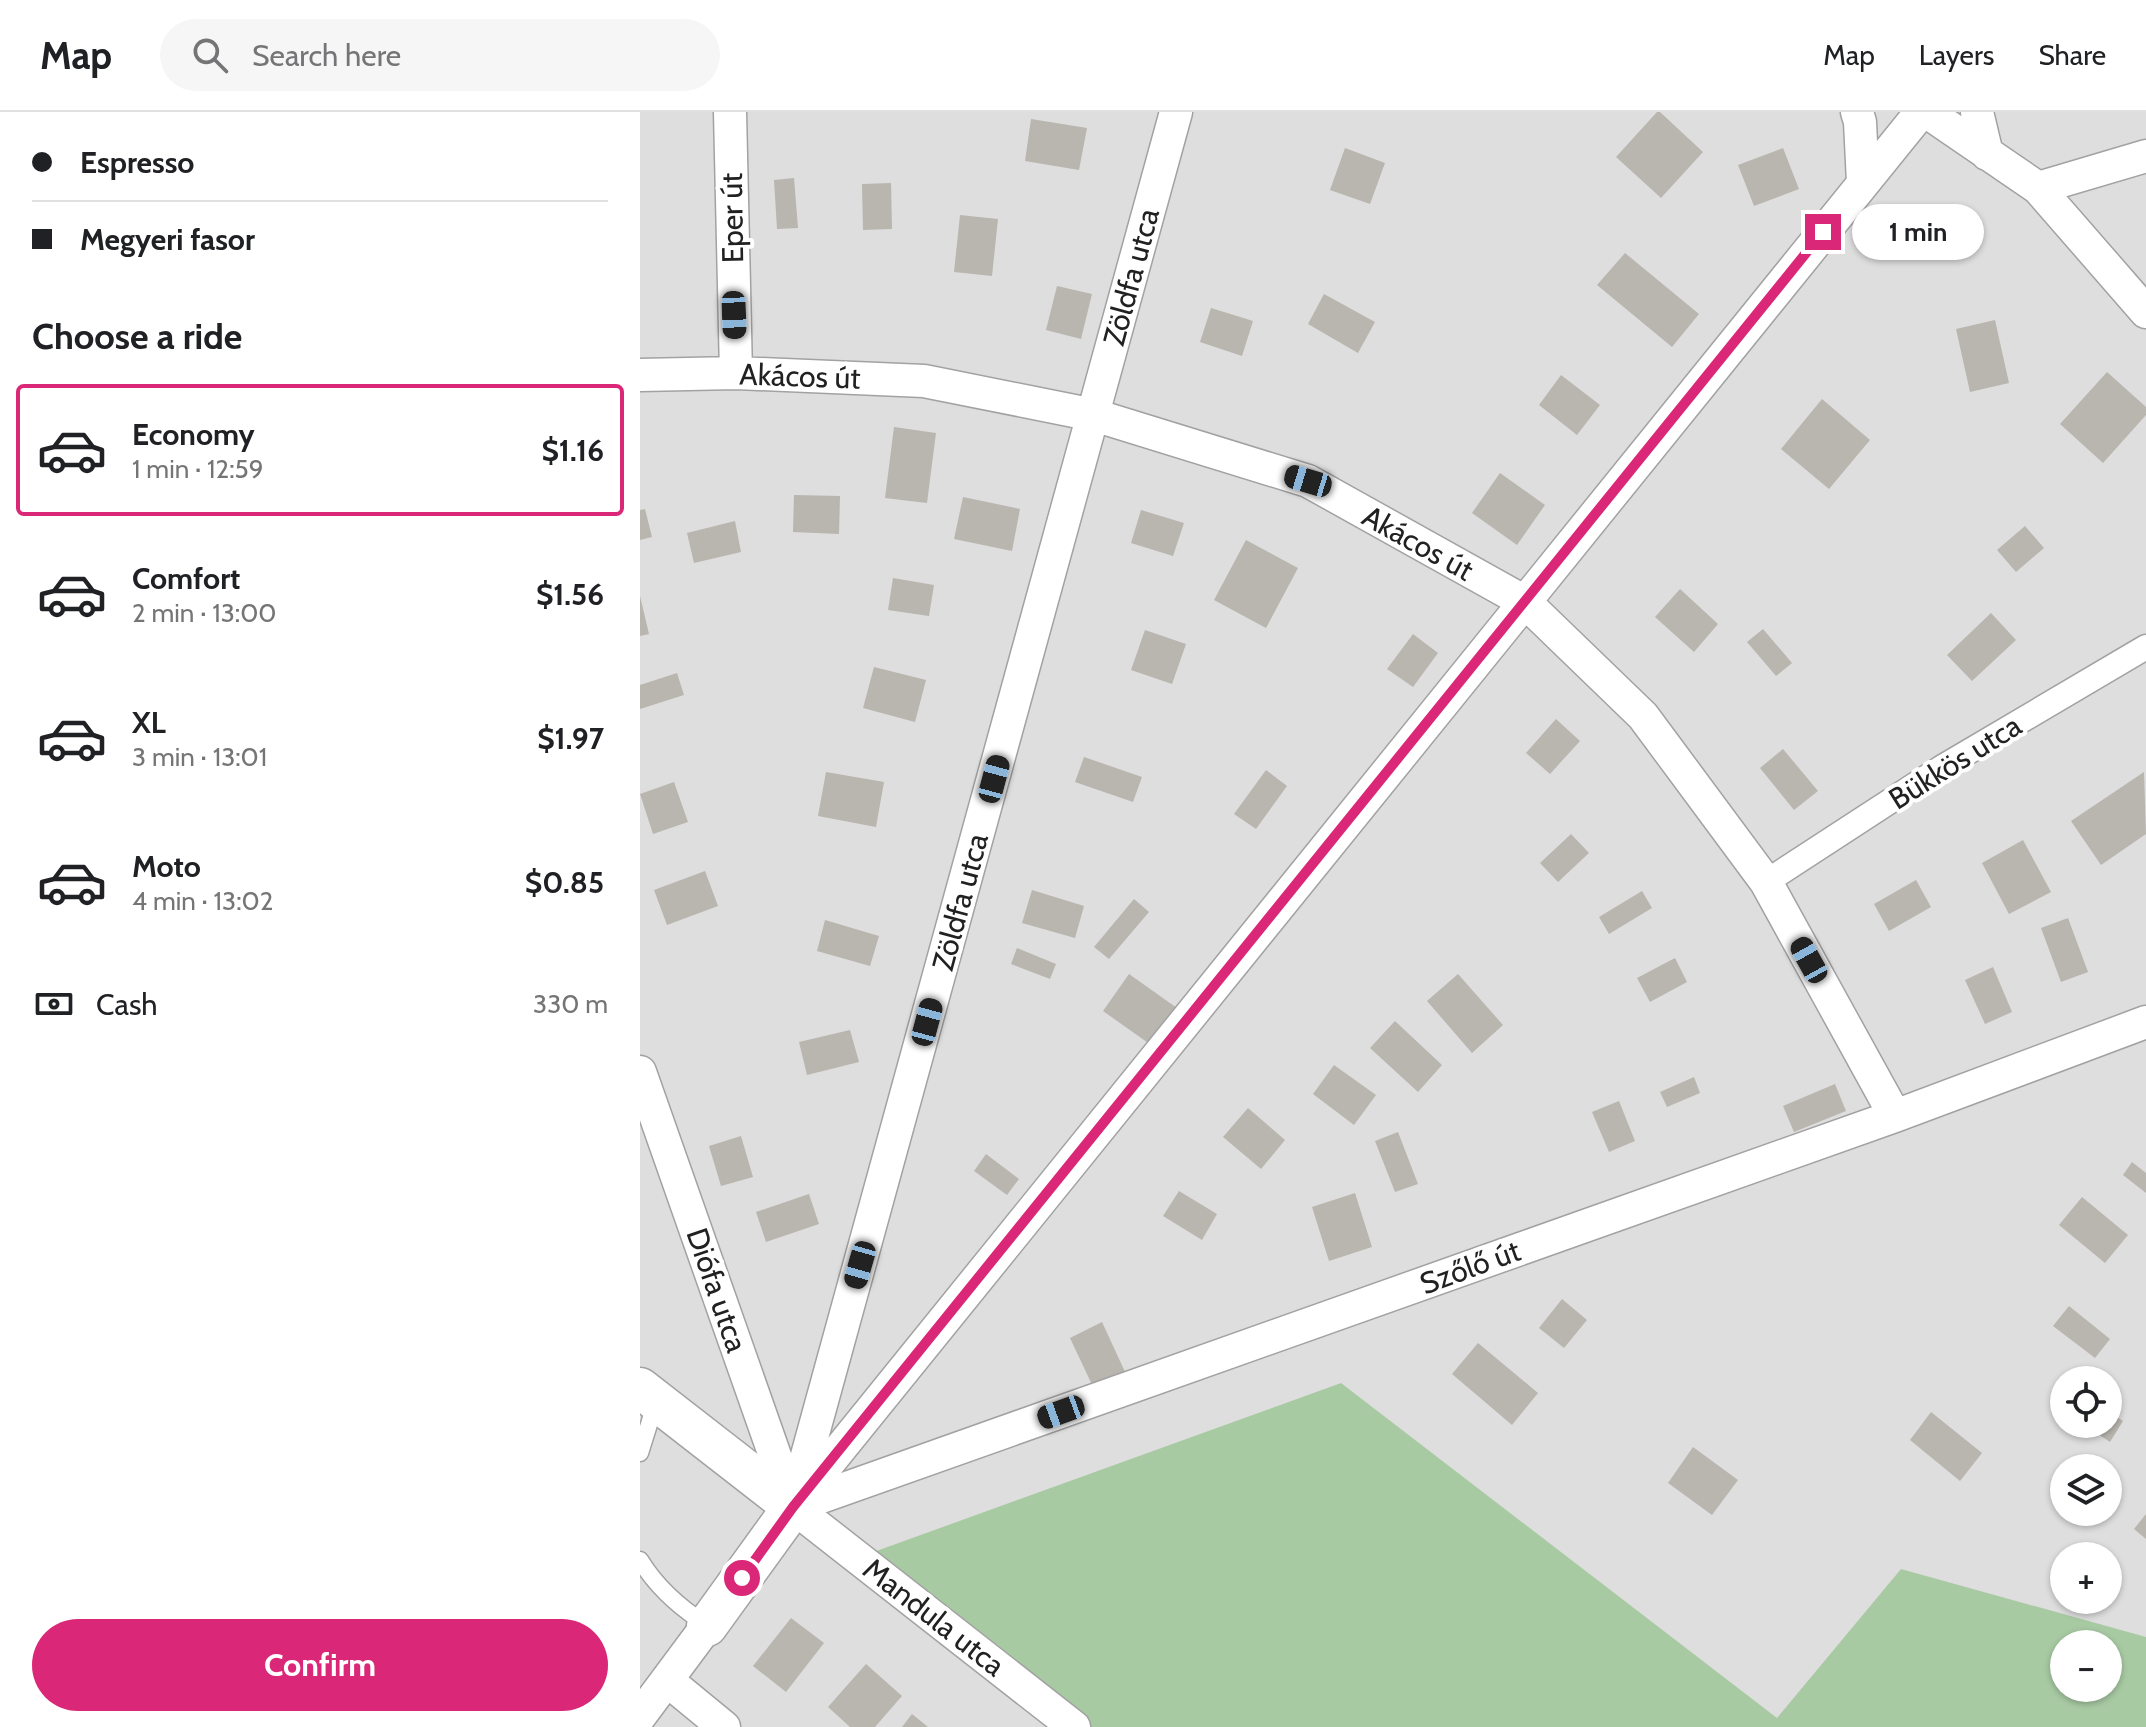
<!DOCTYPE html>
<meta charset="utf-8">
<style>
:root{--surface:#fff;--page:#f6f6f6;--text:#202124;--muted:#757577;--line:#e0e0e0;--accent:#db2777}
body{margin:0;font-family:Cabin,sans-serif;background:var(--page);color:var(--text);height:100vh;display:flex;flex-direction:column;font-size:30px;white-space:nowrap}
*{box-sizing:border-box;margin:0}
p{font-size:26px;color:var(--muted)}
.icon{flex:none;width:44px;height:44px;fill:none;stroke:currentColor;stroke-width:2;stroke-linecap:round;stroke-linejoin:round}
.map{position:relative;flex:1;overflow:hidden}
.panel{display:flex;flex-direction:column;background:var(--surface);width:640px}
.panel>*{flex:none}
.guide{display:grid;align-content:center;height:176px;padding:0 32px;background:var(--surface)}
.tools{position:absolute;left:1410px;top:1254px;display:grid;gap:16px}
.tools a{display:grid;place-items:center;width:72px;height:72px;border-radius:50%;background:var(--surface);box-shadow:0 2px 6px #0004;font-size:40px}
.end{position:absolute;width:36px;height:36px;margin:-18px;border:10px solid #db2777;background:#fff;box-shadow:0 0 0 4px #fff}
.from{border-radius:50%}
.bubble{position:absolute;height:56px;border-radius:28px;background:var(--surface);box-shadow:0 2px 6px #0004;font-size:26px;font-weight:700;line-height:56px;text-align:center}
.car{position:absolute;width:24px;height:48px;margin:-24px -12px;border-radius:10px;box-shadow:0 0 6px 2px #0007;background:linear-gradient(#222 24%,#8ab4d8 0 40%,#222 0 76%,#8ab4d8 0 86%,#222 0)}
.guide b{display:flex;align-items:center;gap:28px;height:76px;font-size:30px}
.guide b+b{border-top:2px solid var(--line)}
.guide i{width:20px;height:20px;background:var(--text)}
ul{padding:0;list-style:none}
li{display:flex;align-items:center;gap:24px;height:132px;margin:0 16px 12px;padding:0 16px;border:4px solid transparent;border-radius:8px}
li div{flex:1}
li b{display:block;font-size:30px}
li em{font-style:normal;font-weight:700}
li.current{border-color:var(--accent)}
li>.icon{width:72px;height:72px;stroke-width:1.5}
h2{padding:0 32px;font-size:36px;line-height:96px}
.pay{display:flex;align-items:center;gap:20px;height:88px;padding:0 32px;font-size:30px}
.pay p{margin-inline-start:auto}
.cta{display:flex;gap:16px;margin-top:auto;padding:16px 32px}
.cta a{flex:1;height:92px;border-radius:48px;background:var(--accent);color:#fff;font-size:32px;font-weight:700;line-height:92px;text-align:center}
header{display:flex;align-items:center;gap:48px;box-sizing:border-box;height:112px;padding:0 40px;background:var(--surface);border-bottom:2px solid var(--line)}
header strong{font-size:38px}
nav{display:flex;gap:44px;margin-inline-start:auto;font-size:28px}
.search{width:560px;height:72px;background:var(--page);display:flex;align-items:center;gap:20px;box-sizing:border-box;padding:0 28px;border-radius:44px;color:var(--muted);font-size:30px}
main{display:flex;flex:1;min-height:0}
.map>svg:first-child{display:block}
</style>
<header>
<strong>Map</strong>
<div class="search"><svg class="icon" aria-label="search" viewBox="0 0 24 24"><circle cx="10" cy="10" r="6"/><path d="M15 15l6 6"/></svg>Search here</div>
<nav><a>Map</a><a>Layers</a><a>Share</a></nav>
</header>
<main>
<section class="panel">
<div class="guide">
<b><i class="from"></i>Espresso</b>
<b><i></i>Megyeri fasor</b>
</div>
<h2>Choose a ride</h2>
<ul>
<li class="current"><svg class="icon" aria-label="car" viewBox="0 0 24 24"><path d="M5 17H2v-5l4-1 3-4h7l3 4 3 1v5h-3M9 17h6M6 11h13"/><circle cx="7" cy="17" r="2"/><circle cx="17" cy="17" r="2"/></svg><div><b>Economy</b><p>1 min · 12:59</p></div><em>$1.16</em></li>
<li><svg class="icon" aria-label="car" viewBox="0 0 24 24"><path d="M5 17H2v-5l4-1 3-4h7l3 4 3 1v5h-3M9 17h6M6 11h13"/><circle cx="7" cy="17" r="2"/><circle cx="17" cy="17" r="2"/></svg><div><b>Comfort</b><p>2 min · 13:00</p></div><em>$1.56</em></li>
<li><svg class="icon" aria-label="car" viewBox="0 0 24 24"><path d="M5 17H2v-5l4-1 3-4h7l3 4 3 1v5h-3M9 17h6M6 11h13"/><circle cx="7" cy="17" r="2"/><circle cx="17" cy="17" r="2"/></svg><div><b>XL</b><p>3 min · 13:01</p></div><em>$1.97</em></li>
<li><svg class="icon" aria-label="car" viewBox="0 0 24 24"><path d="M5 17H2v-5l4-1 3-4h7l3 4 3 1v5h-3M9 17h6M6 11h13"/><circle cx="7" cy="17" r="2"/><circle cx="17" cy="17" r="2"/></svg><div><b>Moto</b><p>4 min · 13:02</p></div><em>$0.85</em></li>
</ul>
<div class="pay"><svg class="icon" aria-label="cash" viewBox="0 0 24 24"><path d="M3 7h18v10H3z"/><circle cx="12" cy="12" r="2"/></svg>Cash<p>330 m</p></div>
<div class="cta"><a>Confirm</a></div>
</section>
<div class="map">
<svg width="1506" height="1615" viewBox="0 0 1506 1615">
<rect width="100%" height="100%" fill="#f0efe9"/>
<path fill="#dfdede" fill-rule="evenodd" d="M 0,0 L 1506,0 L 1506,1615 L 0,1615 ZM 1424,1268 L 1468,1268 L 1468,1312 L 1424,1312 ZM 1424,1356 L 1468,1356 L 1468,1400 L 1424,1400 ZM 1424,1444 L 1468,1444 L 1468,1488 L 1424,1488 ZM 1424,1532 L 1468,1532 L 1468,1576 L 1424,1576 Z"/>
<path fill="#a8caa3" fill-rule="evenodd" d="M 701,1271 L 1137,1606 L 1261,1457 L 1506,1525 L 1506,1615 L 429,1615 L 206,1450 ZM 1424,1532 L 1468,1532 L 1468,1576 L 1424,1576 Z"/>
<path fill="#b9b5af" d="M 1017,0 L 1020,0 L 1063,40 L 1021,86 L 976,45 Z
M 391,7 L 447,16 L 439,58 L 385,49 Z
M 705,36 L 745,51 L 730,92 L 690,78 Z
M 1143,36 L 1159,77 L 1114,94 L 1098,53 Z
M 154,66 L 158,116 L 137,117 L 134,68 Z
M 251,71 L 252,117 L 223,118 L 222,72 Z
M 320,103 L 358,107 L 352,164 L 314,160 Z
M 985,141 L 1059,202 L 1032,235 L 957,173 Z
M 417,174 L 452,182 L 441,227 L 406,218 Z
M 684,182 L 735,210 L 718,241 L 668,212 Z
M 571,196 L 613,209 L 602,244 L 560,230 Z
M 1355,208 L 1369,271 L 1330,280 L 1316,217 Z
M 1467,260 L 1506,295 L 1506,303 L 1463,351 L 1420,312 Z
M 921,263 L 960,293 L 937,323 L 899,293 Z
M 1182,287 L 1230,328 L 1189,377 L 1141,337 Z
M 254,315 L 296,321 L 287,391 L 245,386 Z
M 860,361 L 905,393 L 877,433 L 832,401 Z
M 154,383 L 200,384 L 199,422 L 153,420 Z
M 323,385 L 380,397 L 372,439 L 314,427 Z
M 5,397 L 12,425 L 0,428 L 0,398 Z
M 501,398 L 544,411 L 533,444 L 491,431 Z
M 95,409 L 101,440 L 54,451 L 47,421 Z
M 1385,414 L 1404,436 L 1376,460 L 1357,438 Z
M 606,428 L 658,456 L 626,516 L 574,488 Z
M 253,466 L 294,473 L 289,504 L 248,498 Z
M 1040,477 L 1078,512 L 1054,540 L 1015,505 Z
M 0,484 L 9,522 L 0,524 Z
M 1351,501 L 1376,528 L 1332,569 L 1307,543 Z
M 1123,517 L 1152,551 L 1136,564 L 1107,530 Z
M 505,518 L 546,532 L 532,572 L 491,558 Z
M 773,522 L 798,541 L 773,575 L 747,557 Z
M 234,555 L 286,568 L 275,610 L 223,596 Z
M 37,561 L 44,583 L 0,597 L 0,573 Z
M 916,607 L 940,629 L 910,662 L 886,641 Z
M 1143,637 L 1178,679 L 1154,698 L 1120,656 Z
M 444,645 L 502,665 L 493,690 L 435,670 Z
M 626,658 L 647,674 L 616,717 L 594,702 Z
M 186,660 L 244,670 L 236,715 L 178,704 Z
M 1504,660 L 1506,722 L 1461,753 L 1431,709 Z
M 34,670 L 48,710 L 13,722 L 0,682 Z
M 931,722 L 949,741 L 918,770 L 900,751 Z
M 1383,728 L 1411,780 L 1369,802 L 1342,751 Z
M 65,759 L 78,794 L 27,813 L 14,778 Z
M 1276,768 L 1291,795 L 1249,819 L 1234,792 Z
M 392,778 L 444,794 L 435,826 L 382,811 Z
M 1002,779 L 1012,796 L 969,822 L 959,805 Z
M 494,787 L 509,800 L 469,847 L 454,835 Z
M 1428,806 L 1448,860 L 1421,870 L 1401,816 Z
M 185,808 L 239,824 L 230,854 L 177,839 Z
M 377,836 L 416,852 L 410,867 L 371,852 Z
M 1035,846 L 1047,870 L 1010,890 L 997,866 Z
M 1353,855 L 1372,900 L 1345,912 L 1325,868 Z
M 489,862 L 537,896 L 511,933 L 463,899 Z
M 818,862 L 863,913 L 832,941 L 787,889 Z
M 755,909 L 802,953 L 778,980 L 730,936 Z
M 210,918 L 219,950 L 167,963 L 159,930 Z
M 694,953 L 736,983 L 714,1013 L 673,982 Z
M 1054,965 L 1060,981 L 1027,995 L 1020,980 Z
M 1195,972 L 1206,999 L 1154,1020 L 1143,994 Z
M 979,989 L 995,1029 L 969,1040 L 952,1000 Z
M 608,996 L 645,1028 L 621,1057 L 583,1025 Z
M 758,1020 L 778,1072 L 755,1080 L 735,1029 Z
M 101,1024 L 113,1065 L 81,1074 L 69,1034 Z
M 346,1042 L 379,1067 L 367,1083 L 334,1059 Z
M 1492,1050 L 1506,1061 L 1506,1081 L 1483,1063 Z
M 539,1079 L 577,1102 L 562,1128 L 523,1104 Z
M 715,1081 L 732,1135 L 689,1149 L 672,1095 Z
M 169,1082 L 179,1112 L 126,1130 L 116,1100 Z
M 1442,1085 L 1488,1123 L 1465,1151 L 1419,1113 Z
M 922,1187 L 947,1208 L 924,1236 L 899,1216 Z
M 1429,1194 L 1470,1227 L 1455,1246 L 1413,1214 Z
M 462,1210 L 486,1262 L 454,1277 L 430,1226 Z
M 838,1231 L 898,1281 L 872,1313 L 812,1262 Z
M 1468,1299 L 1483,1309 L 1470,1330 L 1443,1312 L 1468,1312 Z
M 1291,1300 L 1342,1341 L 1320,1369 L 1270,1328 Z
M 1053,1335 L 1098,1368 L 1072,1403 L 1028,1371 Z
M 1506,1402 L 1506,1427 L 1494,1417 Z
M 151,1506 L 184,1531 L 146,1580 L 113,1554 Z
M 226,1552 L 262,1584 L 235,1615 L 210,1615 L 188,1595 Z
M 272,1602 L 288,1615 L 262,1615 Z"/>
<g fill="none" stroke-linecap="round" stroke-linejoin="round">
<g stroke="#a2a2a2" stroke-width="19">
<path id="service" d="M 0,1341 L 16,1290
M 0,1448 C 17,1476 40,1496 67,1513"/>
</g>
<g stroke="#a2a2a2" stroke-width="27">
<path id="pedestrian" d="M 1126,770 L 1301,656 L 1506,535"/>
</g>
<g stroke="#a2a2a2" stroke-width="35">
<path id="minor" d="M 90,0 L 96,261
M 1217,0 L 1220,10 L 1223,71
M 1287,0 L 1398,76 L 1506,200
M 1337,0 L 1347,42
M 1398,76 L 1506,44
M 0,263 L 96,261 L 284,269 L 454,303 L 668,369 L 885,490 L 1003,604 L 1126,770 L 1255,1004
M 0,960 L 153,1395
M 157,1380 L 536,0
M 153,1395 L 1281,0
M 153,1395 L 1255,1004 L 1506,910
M 153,1395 L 434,1615
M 28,1569 L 84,1615
M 0,1604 L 67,1514"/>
</g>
<g stroke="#a2a2a2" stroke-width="43">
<path id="tertiary" d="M 0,1276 L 153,1395 L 67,1514"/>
</g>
<use href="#service" stroke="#fff" stroke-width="16"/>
<use href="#pedestrian" stroke="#fff" stroke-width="24"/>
<use href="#minor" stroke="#fff" stroke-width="32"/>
<use href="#tertiary" stroke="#fff" stroke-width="40"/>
</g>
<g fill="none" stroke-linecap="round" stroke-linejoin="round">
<path stroke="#db2777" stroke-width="10" d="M 102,1466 L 153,1395 L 1183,120"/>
</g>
<g text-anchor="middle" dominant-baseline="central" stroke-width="8" stroke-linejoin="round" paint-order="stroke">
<g font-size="30" fill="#212121" stroke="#fff">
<text transform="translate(92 106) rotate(-91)">Eper út</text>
<text transform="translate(491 165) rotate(-75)">Zöldfa utca</text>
<text transform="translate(160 264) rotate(2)">Akácos út</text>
<text transform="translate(778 431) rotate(29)">Akácos út</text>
<text transform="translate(1315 650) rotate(-32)">Bükkös utca</text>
<text transform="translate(320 790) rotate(-75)">Zöldfa utca</text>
<text transform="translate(830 1155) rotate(-20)">Szőlő út</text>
<text transform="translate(77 1178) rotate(71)">Diófa utca</text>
<text transform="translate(294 1505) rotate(38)">Mandula utca</text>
</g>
</g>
</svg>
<div class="tools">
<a><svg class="icon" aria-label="locate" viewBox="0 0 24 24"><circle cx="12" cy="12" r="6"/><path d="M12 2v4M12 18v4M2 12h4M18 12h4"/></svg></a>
<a><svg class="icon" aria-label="layers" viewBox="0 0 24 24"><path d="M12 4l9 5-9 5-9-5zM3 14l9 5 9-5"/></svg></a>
<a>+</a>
<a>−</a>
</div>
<i class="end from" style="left:102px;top:1466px"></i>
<i class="end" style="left:1183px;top:120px"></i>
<div class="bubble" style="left:1212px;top:92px;width:132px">1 min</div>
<i class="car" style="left:94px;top:203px;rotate:178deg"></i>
<i class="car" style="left:668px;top:369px;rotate:287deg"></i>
<i class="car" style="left:354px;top:667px;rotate:15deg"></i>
<i class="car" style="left:1169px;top:848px;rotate:331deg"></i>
<i class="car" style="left:287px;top:910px;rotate:15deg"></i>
<i class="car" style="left:220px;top:1153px;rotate:196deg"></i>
<i class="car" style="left:421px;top:1300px;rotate:250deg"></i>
</div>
</main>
